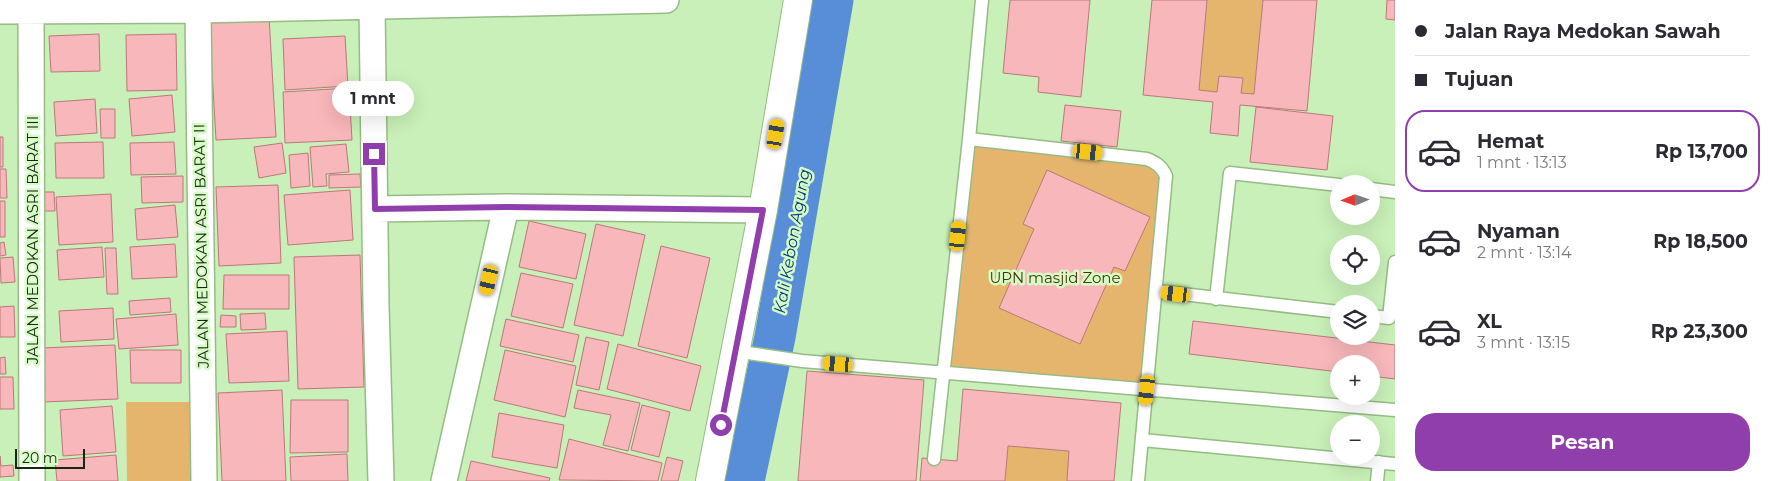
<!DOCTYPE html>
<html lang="id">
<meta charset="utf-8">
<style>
:root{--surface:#fff;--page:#f7f7f7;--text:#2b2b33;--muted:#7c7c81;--line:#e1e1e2;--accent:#913ead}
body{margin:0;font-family:Montserrat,sans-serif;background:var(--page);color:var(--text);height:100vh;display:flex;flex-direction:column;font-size:19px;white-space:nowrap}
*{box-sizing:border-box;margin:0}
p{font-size:16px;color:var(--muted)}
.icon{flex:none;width:28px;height:28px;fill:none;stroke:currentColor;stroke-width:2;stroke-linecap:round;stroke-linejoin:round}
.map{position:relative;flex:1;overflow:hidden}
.details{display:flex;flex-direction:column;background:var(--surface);width:375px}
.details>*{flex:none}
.hud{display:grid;align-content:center;height:110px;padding:0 20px;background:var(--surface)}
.needle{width:32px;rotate:268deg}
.tools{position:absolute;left:1330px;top:175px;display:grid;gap:10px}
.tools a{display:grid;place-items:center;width:50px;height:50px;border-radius:50%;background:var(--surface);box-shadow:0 5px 20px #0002;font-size:25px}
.scale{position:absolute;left:15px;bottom:12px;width:70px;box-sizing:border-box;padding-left:5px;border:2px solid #172611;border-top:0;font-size:14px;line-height:18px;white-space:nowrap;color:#172611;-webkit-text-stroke:4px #d6fdc5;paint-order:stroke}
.end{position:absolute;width:22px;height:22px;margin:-11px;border:6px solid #913ead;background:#fff;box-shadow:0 0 0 2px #fff}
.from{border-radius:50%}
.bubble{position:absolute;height:35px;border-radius:18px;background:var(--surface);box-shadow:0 5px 20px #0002;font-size:16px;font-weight:700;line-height:35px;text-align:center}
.car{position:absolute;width:15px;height:30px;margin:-15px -8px;border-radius:6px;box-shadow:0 0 4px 1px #0007;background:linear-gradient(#f5c518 24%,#345 0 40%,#f5c518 0 76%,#345 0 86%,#f5c518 0)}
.hud b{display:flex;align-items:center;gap:18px;height:48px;font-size:19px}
.hud b+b{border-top:1px solid var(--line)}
.hud i{width:12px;height:12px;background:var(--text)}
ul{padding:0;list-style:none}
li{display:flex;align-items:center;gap:15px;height:82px;margin:0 10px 8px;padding:0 10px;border:2px solid transparent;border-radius:20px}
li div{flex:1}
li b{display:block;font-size:19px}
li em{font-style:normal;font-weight:700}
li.active{border-color:var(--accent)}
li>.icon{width:45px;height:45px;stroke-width:1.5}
.action{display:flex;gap:10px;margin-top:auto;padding:10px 20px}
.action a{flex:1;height:58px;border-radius:20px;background:var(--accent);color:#fff;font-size:20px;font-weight:700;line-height:58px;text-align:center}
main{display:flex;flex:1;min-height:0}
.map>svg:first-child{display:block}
</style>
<main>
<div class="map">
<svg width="1395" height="481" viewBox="0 0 1395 481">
<rect width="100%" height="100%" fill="#c9f0b8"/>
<path fill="#e5b56d" d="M 1207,0 L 1263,0 L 1254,94 L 1241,93 L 1243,78 L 1219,76 L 1217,92 L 1199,90 Z
M 969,139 L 1161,166 L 1147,390 L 943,372 Z
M 126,402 L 195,402 L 196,481 L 127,481 Z
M 1008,446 L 1069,451 L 1067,481 L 1005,481 Z"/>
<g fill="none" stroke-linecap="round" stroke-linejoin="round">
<path stroke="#588ed8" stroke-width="41" d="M 744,481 L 775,337 L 833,0"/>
</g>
<path fill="#f8b7ba" stroke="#bb787b" d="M 1010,0 L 1090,0 L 1081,97 L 1038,92 L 1039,77 L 1003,73 Z
M 1152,0 L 1207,0 L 1199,90 L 1217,92 L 1219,76 L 1243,78 L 1241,93 L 1254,94 L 1263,0 L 1317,0 L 1307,111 L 1240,105 L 1238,136 L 1210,133 L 1213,102 L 1143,95 Z
M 1387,0 L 1395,0 L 1395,20 L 1386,19 Z
M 269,17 L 276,137 L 216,140 L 209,20 Z
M 99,34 L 100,71 L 51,72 L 49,36 Z
M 176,34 L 177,90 L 127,91 L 126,35 Z
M 345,36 L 348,86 L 285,90 L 283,39 Z
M 349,88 L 352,140 L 285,143 L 283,92 Z
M 172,95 L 175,132 L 132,136 L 129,99 Z
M 95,99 L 97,133 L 56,136 L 54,102 Z
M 1065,105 L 1121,111 L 1117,147 L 1061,141 Z
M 1256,107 L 1333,116 L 1327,170 L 1250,162 Z
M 100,109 L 115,109 L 115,138 L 101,138 Z
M 0,137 L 3,137 L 3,167 L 0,167 Z
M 103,142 L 104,178 L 56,178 L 55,143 Z
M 174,142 L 176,174 L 131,175 L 130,143 Z
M 282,143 L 286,173 L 259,178 L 254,147 Z
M 346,144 L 349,172 L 326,174 L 327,186 L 313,187 L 310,147 Z
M 308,153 L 310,186 L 291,188 L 289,155 Z
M 0,169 L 6,169 L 7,198 L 0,198 Z
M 1047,170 L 1150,217 L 1125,271 L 1114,267 L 1080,344 L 999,308 L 1034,229 L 1023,224 Z
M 360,174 L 361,187 L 329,188 L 329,175 Z
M 183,176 L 183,202 L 142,203 L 141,177 Z
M 278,185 L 281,263 L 219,266 L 216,187 Z
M 350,190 L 353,240 L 288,245 L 284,195 Z
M 43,192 L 54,192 L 55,211 L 44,211 Z
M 111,194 L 113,242 L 59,245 L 56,197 Z
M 0,201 L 5,201 L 5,237 L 0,237 Z
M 175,205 L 178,237 L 137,240 L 135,209 Z
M 529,221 L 586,234 L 576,279 L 519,267 Z
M 596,224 L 645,235 L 623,336 L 574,325 Z
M 4,242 L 6,255 L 0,256 L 0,243 Z
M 175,244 L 177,277 L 132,279 L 130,247 Z
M 661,246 L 710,258 L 687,358 L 638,346 Z
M 102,247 L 104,277 L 59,280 L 57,250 Z
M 105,248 L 116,248 L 118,294 L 107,294 Z
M 360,255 L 364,387 L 298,389 L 294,257 Z
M 13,257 L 15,282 L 1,283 L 0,258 Z
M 521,273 L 573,284 L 563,328 L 511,316 Z
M 224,275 L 289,275 L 289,309 L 223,309 Z
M 170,298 L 171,312 L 130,315 L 129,301 Z
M 14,306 L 15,337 L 0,337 L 0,307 Z
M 113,308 L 114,339 L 61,342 L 59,311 Z
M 265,313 L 266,329 L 241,330 L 240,314 Z
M 176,314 L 178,345 L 119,349 L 116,319 Z
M 221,315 L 236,316 L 236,327 L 220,327 Z
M 506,319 L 579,335 L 573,362 L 500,346 Z
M 1193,321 L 1395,345 L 1395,379 L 1371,376 L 1371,364 L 1339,364 L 1339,372 L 1189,354 Z
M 287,331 L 289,381 L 229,383 L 226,334 Z
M 586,337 L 609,342 L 599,390 L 576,385 Z
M 618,344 L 701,366 L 690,411 L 607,389 Z
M 115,345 L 118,399 L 43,402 L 41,348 Z
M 130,350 L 181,350 L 181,383 L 131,383 Z
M 505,350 L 576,366 L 565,417 L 494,400 Z
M 5,357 L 6,374 L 0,374 L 0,358 Z
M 807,371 L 924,380 L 916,481 L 798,481 Z
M 0,377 L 13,377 L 14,409 L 0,409 Z
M 963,389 L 1121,403 L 1114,481 L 1067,481 L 1069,451 L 1008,446 L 1005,481 L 920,481 L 922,458 L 957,461 Z
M 282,390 L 286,481 L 222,481 L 218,393 Z
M 578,390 L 640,403 L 628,451 L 603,445 L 611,415 L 574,408 Z
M 291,400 L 348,400 L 348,452 L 290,453 Z
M 642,405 L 670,412 L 659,457 L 631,450 Z
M 112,406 L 116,452 L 63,456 L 60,410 Z
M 499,413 L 564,425 L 557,468 L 492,457 Z
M 569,439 L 662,463 L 658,481 L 559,480 Z
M 347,454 L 348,481 L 291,481 L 290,457 Z
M 116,455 L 118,481 L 57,481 L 55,460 Z
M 0,456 L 1,466 L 13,465 L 14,476 L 0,477 Z
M 667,457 L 683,461 L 678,481 L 661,481 Z
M 471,461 L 550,478 L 549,481 L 466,481 Z"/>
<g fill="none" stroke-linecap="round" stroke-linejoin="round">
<g stroke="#96bb85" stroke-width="15">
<path id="lane" d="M 969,139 L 982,0
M 1371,189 L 1395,192
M 1156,291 L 1339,312
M 1216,299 L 1230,173 L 1339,185
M 1371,316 L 1389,318 L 1395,262
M 735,351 L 802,361 L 1395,410
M 1142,440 L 1395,464
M 934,459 L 969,139 L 1147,159 C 1157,163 1162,167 1166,176 L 1138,481
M 1377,481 L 1379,462"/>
</g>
<g stroke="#96bb85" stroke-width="28">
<path id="street" d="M 31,0 L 32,481
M 372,6 L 376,305 L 381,481
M 198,10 L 204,481
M 0,11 L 198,10 L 666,0
M 375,209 L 506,207 L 763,210
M 444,481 L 506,207"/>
</g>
<g stroke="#96bb85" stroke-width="30">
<path id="secondary" d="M 710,481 L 763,210 L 798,0"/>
</g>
<use href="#lane" stroke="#fff" stroke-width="12"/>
<use href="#street" stroke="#fff" stroke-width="25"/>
<use href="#secondary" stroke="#fff" stroke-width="28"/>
</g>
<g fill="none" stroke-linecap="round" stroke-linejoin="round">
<path stroke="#913ead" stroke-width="6" d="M 374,154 L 375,209 L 506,207 L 763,210 L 721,425"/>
</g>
<g text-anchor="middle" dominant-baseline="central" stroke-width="5" stroke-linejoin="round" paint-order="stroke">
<g font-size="15" fill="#172611" stroke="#d6fdc5">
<text transform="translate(32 240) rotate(-90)">JALAN MEDOKAN ASRI BARAT III</text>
<text transform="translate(201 246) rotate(-91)">JALAN MEDOKAN ASRI BARAT II</text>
</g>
<g font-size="15" fill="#4b340d" stroke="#d6fdc5">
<text x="1055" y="277">UPN masjid Zone</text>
</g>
<g font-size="16" font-style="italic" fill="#003a7c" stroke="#d6fdc5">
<text transform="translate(792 241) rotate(-80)">Kali Kebon Agung</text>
</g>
</g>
</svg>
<div class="tools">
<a><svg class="needle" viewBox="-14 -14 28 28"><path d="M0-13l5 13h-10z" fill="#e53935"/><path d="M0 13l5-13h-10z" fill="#7c7c81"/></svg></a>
<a><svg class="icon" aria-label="locate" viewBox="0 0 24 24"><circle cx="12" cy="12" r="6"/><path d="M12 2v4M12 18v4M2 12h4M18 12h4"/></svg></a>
<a><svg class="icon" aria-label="layers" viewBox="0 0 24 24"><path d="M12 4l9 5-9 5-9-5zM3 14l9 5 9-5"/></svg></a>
<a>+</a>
<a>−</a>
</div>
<div class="scale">20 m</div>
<i class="end from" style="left:721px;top:425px"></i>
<i class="end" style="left:374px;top:154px"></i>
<div class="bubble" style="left:332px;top:81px;width:82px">1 mnt</div>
<i class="car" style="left:776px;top:134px;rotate:9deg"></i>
<i class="car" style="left:1088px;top:152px;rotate:96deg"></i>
<i class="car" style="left:958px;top:236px;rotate:6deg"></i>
<i class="car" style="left:489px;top:280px;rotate:193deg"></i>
<i class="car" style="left:1176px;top:294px;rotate:277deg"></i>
<i class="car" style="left:838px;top:364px;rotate:274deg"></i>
<i class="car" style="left:1147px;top:390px;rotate:186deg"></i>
</div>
<section class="details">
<div class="hud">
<b><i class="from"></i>Jalan Raya Medokan Sawah</b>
<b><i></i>Tujuan</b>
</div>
<ul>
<li class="active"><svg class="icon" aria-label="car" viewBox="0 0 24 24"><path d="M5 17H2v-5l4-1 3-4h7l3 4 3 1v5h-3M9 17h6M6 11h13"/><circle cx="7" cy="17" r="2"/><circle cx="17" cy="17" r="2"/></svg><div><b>Hemat</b><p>1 mnt · 13:13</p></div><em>Rp 13,700</em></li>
<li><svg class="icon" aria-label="car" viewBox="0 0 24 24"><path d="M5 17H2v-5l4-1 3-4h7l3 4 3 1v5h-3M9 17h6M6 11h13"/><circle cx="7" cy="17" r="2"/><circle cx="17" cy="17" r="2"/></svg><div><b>Nyaman</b><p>2 mnt · 13:14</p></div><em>Rp 18,500</em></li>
<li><svg class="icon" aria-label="car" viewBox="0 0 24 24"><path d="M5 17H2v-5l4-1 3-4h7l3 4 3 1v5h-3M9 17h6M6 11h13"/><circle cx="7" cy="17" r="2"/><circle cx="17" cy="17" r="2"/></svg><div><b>XL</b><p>3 mnt · 13:15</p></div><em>Rp 23,300</em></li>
</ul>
<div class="action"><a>Pesan</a></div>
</section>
</main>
